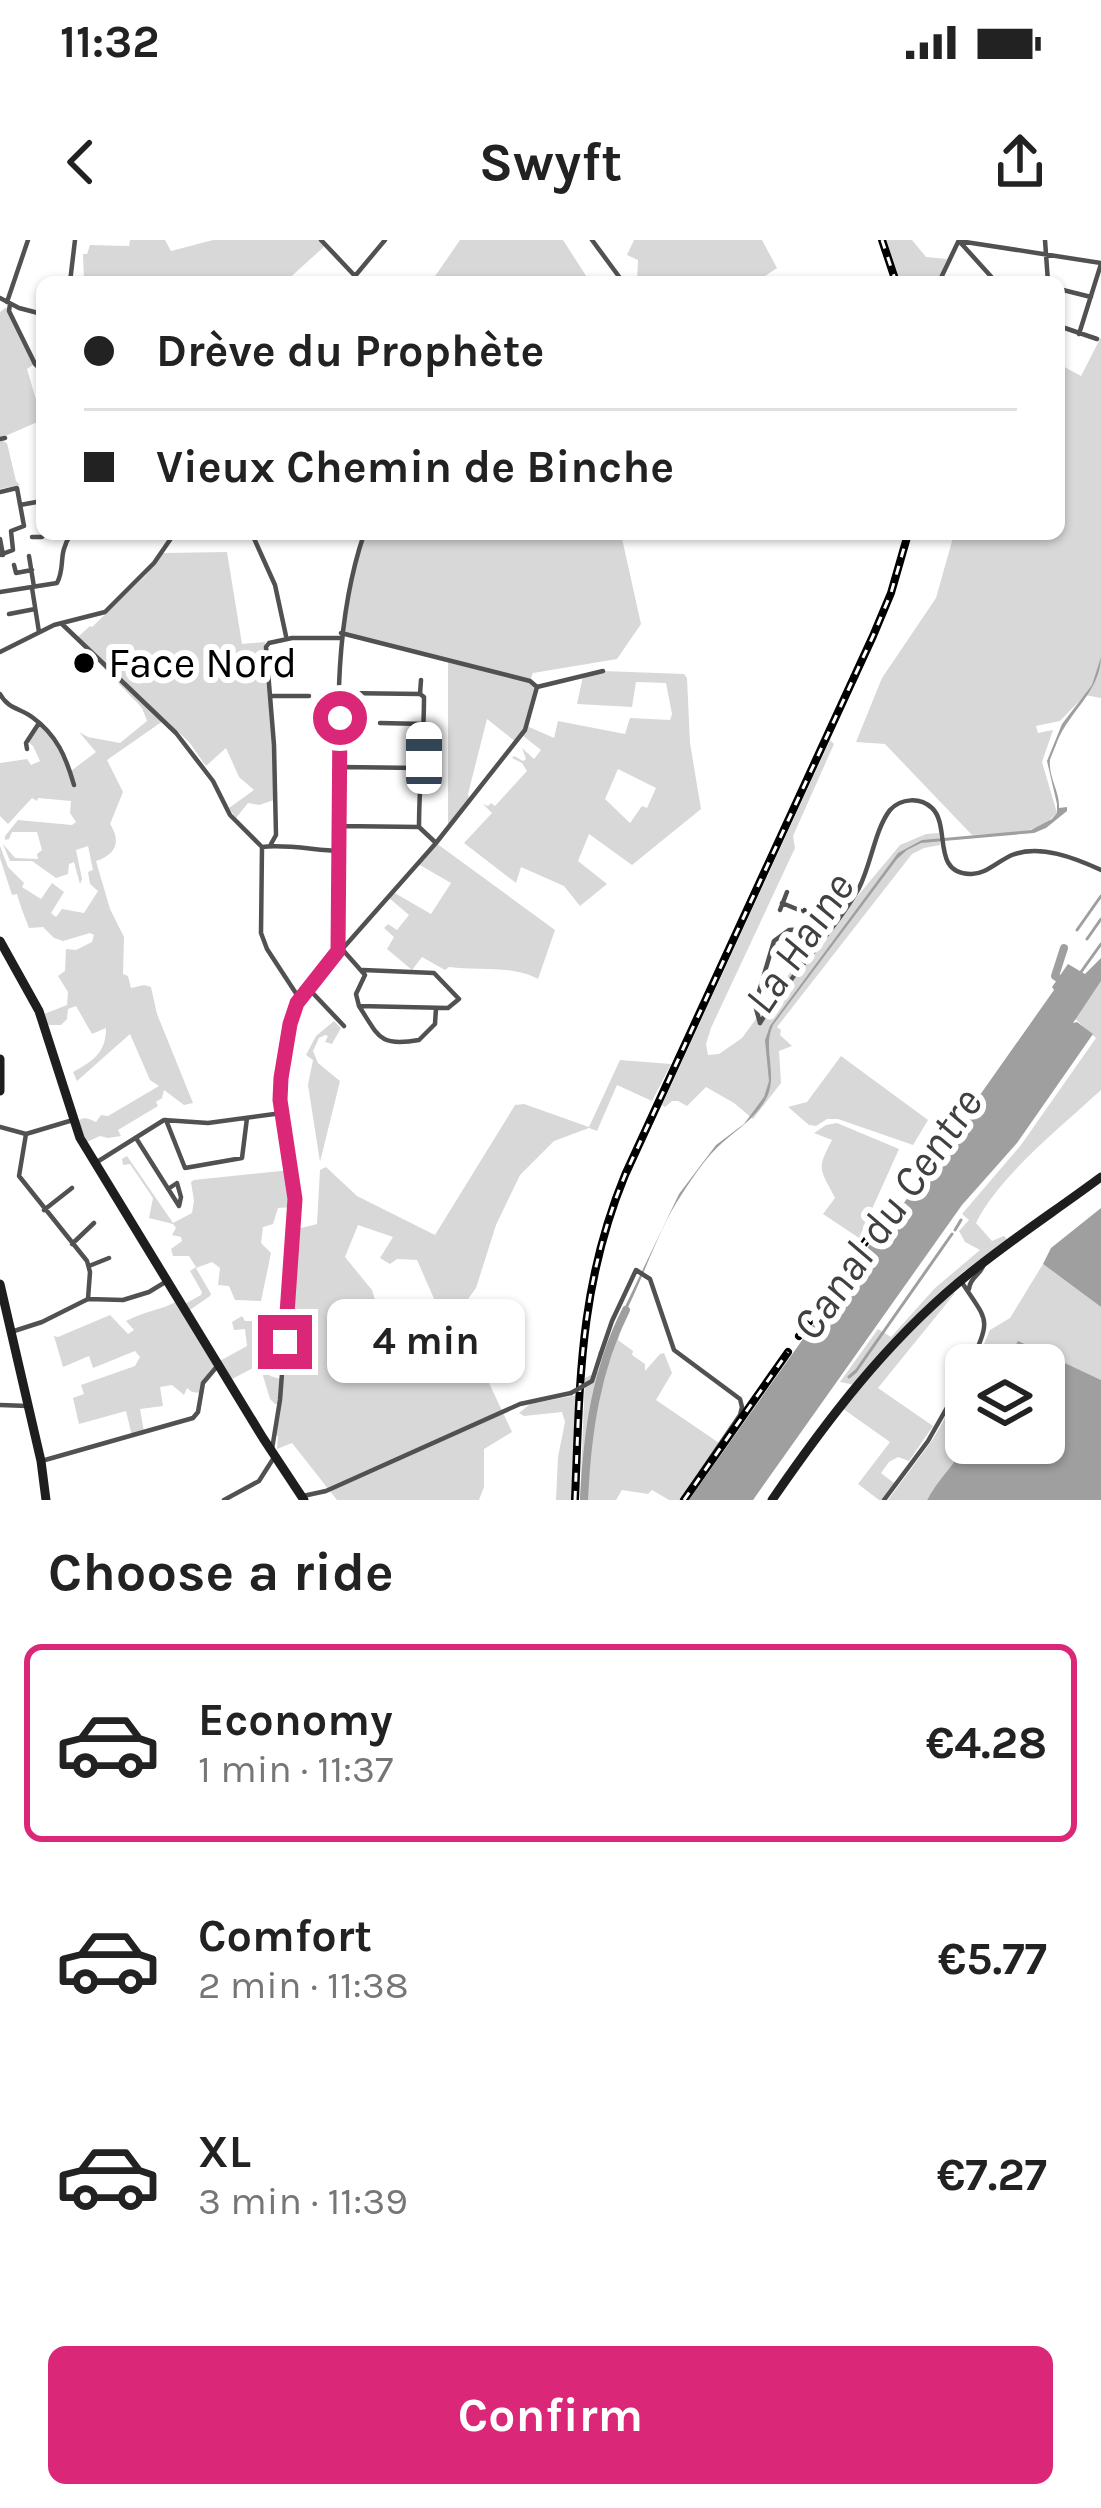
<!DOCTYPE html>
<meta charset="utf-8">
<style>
:root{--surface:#fff;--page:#f2f2f2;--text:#222;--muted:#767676;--line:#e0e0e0;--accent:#db2777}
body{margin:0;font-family:Karla,sans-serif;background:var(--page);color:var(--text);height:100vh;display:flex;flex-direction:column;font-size:45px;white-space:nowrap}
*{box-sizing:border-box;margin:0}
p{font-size:39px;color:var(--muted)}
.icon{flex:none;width:66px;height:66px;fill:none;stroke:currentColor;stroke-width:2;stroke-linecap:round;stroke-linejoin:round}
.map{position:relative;height:1260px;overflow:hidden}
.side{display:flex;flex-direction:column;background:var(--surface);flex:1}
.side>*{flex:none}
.top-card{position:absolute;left:36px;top:36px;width:1029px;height:264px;border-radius:18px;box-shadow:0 3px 9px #0004;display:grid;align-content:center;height:264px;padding:0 48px;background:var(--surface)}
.controls{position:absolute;left:945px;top:1104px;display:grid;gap:24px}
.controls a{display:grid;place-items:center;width:120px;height:120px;border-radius:18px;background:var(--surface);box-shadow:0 3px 9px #0004;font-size:60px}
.end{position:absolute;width:54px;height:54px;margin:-27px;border:15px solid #db2777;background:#fff;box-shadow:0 0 0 6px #fff}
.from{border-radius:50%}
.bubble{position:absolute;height:84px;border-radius:18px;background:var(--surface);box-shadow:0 3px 9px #0004;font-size:39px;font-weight:700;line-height:84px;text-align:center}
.car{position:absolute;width:36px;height:72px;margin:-36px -18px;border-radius:15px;box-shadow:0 0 9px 3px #0007;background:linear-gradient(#fff 24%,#345 0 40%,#fff 0 76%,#345 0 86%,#fff 0)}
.top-card b{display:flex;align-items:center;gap:42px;height:114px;font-size:45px}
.top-card b+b{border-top:3px solid var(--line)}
.top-card i{width:30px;height:30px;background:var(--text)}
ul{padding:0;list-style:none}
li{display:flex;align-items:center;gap:36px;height:198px;margin:0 24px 18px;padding:0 24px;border:6px solid transparent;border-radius:18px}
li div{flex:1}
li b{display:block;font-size:45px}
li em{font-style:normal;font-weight:700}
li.current{border-color:var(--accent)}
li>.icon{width:108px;height:108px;stroke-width:1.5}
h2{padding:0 48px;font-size:54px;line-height:144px}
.button{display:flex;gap:24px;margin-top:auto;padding:24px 48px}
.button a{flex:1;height:138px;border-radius:18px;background:var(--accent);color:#fff;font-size:48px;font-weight:700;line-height:138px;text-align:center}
.status{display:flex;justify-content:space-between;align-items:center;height:84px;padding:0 60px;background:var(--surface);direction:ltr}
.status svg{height:33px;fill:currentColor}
header{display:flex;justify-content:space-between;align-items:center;height:156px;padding:0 48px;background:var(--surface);font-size:54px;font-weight:700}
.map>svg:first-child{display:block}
</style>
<div class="status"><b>11:32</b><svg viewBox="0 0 49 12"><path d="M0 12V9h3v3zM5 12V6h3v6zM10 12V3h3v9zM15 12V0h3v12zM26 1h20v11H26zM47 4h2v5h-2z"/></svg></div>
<header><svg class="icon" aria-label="back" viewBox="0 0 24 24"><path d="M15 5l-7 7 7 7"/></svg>Swyft<svg class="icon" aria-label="share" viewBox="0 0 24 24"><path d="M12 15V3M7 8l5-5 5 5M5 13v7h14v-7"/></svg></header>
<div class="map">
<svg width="1101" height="1260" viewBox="0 0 1101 1260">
<rect width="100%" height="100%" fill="#fff"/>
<path fill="#d8d8d8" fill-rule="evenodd" d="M 130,0 L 165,0 L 171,11 L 213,0 L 321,0 L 326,5 L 285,42 L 84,42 L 83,14 L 87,14 L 90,5 L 129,6 Z
M 460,0 L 563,0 L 590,42 L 431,42 Z
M 634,0 L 762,0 L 777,28 L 756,42 L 637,42 L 638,20 L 627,15 Z
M 886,0 L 912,0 L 926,17 L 947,19 L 937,42 L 899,42 Z
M 5,68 L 9,68 L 37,122 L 27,129 L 42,180 L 3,197 L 1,200 L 7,203 L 16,241 L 20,245 L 0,249 L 0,72 Z
M 1101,97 L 1101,458 L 1085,455 L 1060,481 L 1036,486 L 1038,493 L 1053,490 L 1042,522 L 1057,573 C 1037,597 1000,593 972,595 L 885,504 L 856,502 L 882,438 L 936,358 L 954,294 L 1059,294 L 1059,124 L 1081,136 Z
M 364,294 L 399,294 L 402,296 L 403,294 L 621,294 L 641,384 L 617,419 L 533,433 L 530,441 L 537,447 L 527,486 L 554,498 L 558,481 L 625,494 L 630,478 L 670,480 L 672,474 L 666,443 L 636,442 L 632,467 L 577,464 L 583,436 L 603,431 L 684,434 L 687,438 L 690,503 L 701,569 L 632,625 L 589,594 L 578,621 L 607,644 L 580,666 L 564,646 L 521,627 L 516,643 L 464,603 L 492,573 L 483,564 L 488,566 L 491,563 L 495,566 L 527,531 L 522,523 L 512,518 L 514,516 L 523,521 L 526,519 L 522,508 L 534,519 L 541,510 L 522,495 L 516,502 L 487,479 L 468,554 L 469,559 L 448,588 L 448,420 L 341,393 L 350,338 ZM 618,529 L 656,548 L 647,568 L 642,566 L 630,583 L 605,559 Z
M 227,312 L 242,404 L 265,402 L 271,469 L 274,560 L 259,565 L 248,563 L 236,578 L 229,568 L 254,550 L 239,537 L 226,508 L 206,526 L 189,502 L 78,397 L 90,386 L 92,387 L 145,336 L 163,313 Z
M 102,422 L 163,481 L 107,520 L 123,552 L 110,584 C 122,602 115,615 96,621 L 110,669 L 124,697 L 123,734 L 128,736 L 131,748 L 144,745 L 151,747 L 157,774 L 193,863 L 184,865 L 164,850 L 162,858 L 156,862 L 158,866 L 118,890 L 121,896 L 108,898 L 100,896 L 87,902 L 77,883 C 82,875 89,879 96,882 L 101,875 L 108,876 L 159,846 L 150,840 L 130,794 L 77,841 L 73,832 C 93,821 106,813 106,788 L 92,794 L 76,766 L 68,769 L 67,779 L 61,785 L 47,785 L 44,774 L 67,765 L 68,752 L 58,736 L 65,731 L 66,709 L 76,710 L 92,702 L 94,695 L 90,693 L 63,701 L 54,698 L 43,687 L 29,688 C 25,677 20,666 17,654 L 12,655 L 11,652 L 0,618 L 0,606 L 8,627 L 24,643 L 22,647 L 41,659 L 52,643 L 64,652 L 51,673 L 56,677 L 62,669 L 84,673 L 98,651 L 90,644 L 88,632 L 93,630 L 88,606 L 76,610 L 82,639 L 80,644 L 74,622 L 69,624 L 68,634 L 56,638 L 32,621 L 10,621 L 3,604 L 15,618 L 38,619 L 37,614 L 42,610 L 37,592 L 12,592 L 9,599 L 5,600 L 5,596 L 18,580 L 72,585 L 76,582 L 70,573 L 71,561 L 38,558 L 37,561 L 32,558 L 8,584 L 0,576 L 0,523 L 27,519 L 31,525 L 40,521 L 33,506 L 27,501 L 39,483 L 64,511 L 71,531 L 96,512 L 79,492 L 88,497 L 120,503 L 147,481 L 142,468 L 100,424 Z
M 830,500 L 834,504 L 793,596 L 795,608 L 711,788 L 706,804 L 708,815 L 719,814 L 742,798 L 831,677 L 836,682 L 900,605 L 926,594 L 939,593 L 940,605 L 924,608 L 912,614 L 777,787 L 781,790 L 780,795 L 792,806 L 779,811 L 781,843 L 753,879 L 734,863 L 706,847 L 687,866 L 678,861 L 672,861 L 665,867 L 662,865 Z
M 436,603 L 555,690 L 538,739 C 513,725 477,731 449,727 L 445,730 L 422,717 L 412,730 L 387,709 L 394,697 L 384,688 L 388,684 L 397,690 L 409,675 L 389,658 L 393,652 L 431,674 L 451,643 L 418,624 Z
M 1101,740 L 1101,850 C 1062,886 999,936 976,983 L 992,1001 L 1004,996 L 1007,999 L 963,1032 L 895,1100 L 948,1051 L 955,1053 L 878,1148 L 933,1186 L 909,1221 L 898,1217 L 889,1222 L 881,1233 L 894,1243 L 882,1260 L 879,1260 L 858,1244 L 890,1202 L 839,1166 L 855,1145 L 840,1142 L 878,1089 L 891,1097 L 935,1048 L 980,1010 L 965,1002 L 959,991 L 969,980 L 962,974 L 1021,905 L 1096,798 L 1075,779 Z
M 334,781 L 341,788 L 332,804 L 325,802 L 328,796 L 325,795 L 319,798 L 313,811 L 318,823 L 340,841 L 320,922 L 308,845 L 313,820 L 306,815 L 316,796 Z
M 841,816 L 928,880 L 913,905 L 838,879 L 827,879 L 816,886 L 809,885 L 788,867 L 807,862 Z
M 620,820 L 671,824 L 652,861 L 617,845 L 597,891 L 589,888 L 554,901 L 520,935 L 496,985 L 476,1048 L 455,1077 L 439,1070 L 417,1020 L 397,1019 L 390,1024 L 380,1018 L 393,997 L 358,985 L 345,1017 L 372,1050 L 392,1114 L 414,1126 L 455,1131 L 463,1142 L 486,1140 L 489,1143 L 512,1192 L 484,1209 L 484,1247 L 479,1260 L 337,1260 L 292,1203 L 277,1209 L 278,1196 L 275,1195 L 279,1164 L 275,1164 L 270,1159 L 261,1129 L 257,1126 L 232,1139 L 220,1125 L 203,1143 L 201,1153 L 192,1152 L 187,1148 L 184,1155 L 172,1145 L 160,1147 L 163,1166 L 140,1169 L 144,1192 L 132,1196 L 126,1171 L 79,1184 L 73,1158 L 84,1154 L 81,1145 L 135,1126 L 140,1117 L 135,1111 L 93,1128 L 89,1116 L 63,1127 L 54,1096 L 58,1097 L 110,1075 L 128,1094 L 134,1090 L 126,1081 C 146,1070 161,1071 179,1060 L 183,1065 L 201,1055 L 202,1052 L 190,1031 L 196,1027 L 189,1016 L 173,1016 L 171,1009 L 182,1001 L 181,997 L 172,995 L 176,988 L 173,984 L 149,978 L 153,958 L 130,924 L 123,925 L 122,919 L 127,916 L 173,983 L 192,973 L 194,961 L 191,942 L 194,940 L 291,930 L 294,967 L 278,968 L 273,984 L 263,987 L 261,1003 L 271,1013 L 261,1061 L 235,1060 L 229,1046 L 218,1045 L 220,1028 L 212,1022 L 196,1028 L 211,1054 L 210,1056 L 187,1072 L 218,1122 L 247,1106 L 245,1089 L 234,1090 L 232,1082 L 242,1076 L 245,1081 L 265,1081 L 263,1119 L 270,1124 L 270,1136 L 281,1139 L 293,990 L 317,984 L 320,930 L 326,927 L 357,956 L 435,995 L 515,865 L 524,864 L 589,887 Z
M 837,883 L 899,909 L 859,998 L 823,974 L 835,958 C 820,928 816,930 832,900 L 814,893 L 826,885 Z
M 1043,1024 L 1101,1067 L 1101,1140 L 1018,1102 C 1005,1125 1001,1125 975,1125 L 990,1090 L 1010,1078 Z
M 618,1081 L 623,1084 L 618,1100 L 633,1111 L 632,1115 L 645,1124 L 645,1131 L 660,1114 L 664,1113 L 672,1133 L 656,1160 L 719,1203 L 679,1260 L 669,1260 L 652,1250 L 648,1254 L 622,1250 L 616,1260 L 580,1260 L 585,1138 L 601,1130 L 608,1102 Z
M 966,1142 C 966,1161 970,1184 966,1202 C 963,1217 936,1243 927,1260 L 888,1260 L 933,1199 Z
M 577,1155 L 573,1260 L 556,1260 L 558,1217 L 565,1182 L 562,1172 L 524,1176 L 519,1173 L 530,1164 Z"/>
<path fill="#9f9f9f" d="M 1101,417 C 1100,452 1070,470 1057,502 C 1057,503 1050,519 1050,520 C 1048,536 1060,552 1059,568 L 1067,567 L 1067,571 L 1046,588 L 1034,593 L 921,603 L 907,610 L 897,619 L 773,785 C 762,808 778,834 767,857 C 756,878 739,888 722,903 C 707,916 693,937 682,954 C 658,989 643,1040 622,1079 L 620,1077 L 679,954 L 716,905 L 744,884 L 764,857 L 769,841 L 765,800 L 770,786 L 898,613 L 922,600 L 1031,590 L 1052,579 L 1057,573 L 1057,564 L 1047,521 L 1062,484 L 1092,445 Z
M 1101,718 L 1101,741 L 1073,783 L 1077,782 L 1093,794 L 1017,903 L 962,965 L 753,1260 L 689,1260 L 878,993 L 882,994 L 1054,750 L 1052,747 L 1068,724 L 1085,734 Z
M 1101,968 L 1101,1067 L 1043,1024 L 1051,1008 Z
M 1018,1101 L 1101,1140 L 1101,1260 L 927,1260 C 938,1239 956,1224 966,1203 L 1044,1203 L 1044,1125 L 997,1125 L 1008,1119 Z"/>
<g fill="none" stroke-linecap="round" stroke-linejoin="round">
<path stroke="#9f9f9f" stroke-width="3" d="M 1077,690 L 1101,656
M 1087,699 L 1101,679
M 1081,732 L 1101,704
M 955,990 L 961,980
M 849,1137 L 856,1131 L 952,994"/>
<path stroke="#9f9f9f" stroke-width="8" d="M 1064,742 L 1055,736 L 1064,708
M 584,1260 C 587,1194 596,1129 626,1070"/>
<path stroke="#515151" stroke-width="4.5" d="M 321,0 L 355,36
M 592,0 L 623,42
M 1045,0 L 1048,42
M 959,1 L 1101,23
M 959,1 L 996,42
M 70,42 L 75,0
M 350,42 L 385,0
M 939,42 L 959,0
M 1059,49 L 1091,57
M 0,58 L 19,68 L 42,74
M 7,62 L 28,0
M 10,64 L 9,71 L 35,124 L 42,131
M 1059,86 L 1097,99
M 1079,94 L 1101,24
M 0,199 L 5,198
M 0,252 L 17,248 L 24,286 L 11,291 L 13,310 L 0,315
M 20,265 L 42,261
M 85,294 L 86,295
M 252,294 L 275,345 L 286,396
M 32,297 L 42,297 L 45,294
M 0,299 L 3,315
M 29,316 L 34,347
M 14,325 L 16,333 L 32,330
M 32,348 L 39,392
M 0,352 L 57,343 C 66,326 57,315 71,294
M 9,374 L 35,369
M 62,384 L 176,493 L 213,541 L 230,575 L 262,607 C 285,604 314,610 339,611
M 341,393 L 530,441 L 537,447
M 0,412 L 54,385 L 105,372 L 154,323 L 174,294
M 537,447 L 603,431
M 342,453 L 420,454
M 0,454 C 8,469 20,468 32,477 C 57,495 66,517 74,545
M 270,456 L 309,456
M 380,483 L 424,484
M 27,509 L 26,503 L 39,483
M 341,527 L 419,528
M 340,586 L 419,587 L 436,603
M 419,587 C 419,542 424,502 424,457 L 420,454 L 421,440
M 271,604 L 276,595 L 274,505 L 266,407 L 269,403 L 292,398 L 341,398
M 262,607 L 261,693 L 267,709 L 299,758
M 782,663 L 821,679 L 830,687
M 780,670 L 787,652
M 342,709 L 365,735 L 356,754 L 359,766 L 448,768 L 459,759 L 434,733 L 363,730
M 338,711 C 349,574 319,427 364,294
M 308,748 L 344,786
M 359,766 C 379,797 379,807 419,800 L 435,784 L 436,768
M 760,783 C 789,736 831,696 859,648 C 871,625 875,589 890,570 C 901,558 920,557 932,568 C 951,586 931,633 970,634 C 985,635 998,621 1012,615 C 1040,604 1075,618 1101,630
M 760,783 L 755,765 L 774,701 L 789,690 L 829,688
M 166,880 L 185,928 L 242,918 L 247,878
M 0,887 L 26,894 L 73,880
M 26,894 L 19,936 L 87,1021 L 90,1032 L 88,1059
M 136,898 L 179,966 L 181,957 L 177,943 L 168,949
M 97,922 L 164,880 L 208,883 L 282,873
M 44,970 L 72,948
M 72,1004 L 94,983
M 89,1026 L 109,1018
M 961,1041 C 988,1083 992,1076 970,1125
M 969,1049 C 970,1037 981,1035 984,1024
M 11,1092 L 42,1082 L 88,1059 L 123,1060 L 149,1052 L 167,1041
M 601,1113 L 612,1081 L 636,1030 L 650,1039 L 674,1110 L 740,1159 L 742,1167 L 740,1175 L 682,1260
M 0,1165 L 28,1166
M 272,1209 L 280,1160 L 295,959 L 280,850 L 290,784 L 299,758 L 436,603 L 525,490 L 537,447
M 45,1220 L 193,1178 L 198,1172 L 203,1143 L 219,1124
M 303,1256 L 326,1251 L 520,1164 L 571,1153
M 224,1260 L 259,1241 L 273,1219
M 884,1260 L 928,1201 L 966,1134"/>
<path stroke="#1e1e1e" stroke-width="9" d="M 0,701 L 39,771 L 80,898 L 263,1198 L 304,1260
M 0,819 L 0,851
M 0,1044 L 41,1221 L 46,1260
M 772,1260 C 827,1180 885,1104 959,1042 C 1004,1004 1054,972 1101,937"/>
<g stroke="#000" stroke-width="8">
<path id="rail" d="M 882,0 L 896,42
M 799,1096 L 880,981
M 575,1260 C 580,1141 579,1047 625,935 L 873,396 L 891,353 L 908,294
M 684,1260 L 788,1112"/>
</g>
<use href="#rail" stroke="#fff" stroke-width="3" stroke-dasharray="9" stroke-linecap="butt"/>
<path stroke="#515151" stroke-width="4.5" d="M 571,1153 L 592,1141 L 601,1113"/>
</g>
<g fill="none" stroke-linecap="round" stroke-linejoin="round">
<path stroke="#db2777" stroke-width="15" d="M 285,1102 L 295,959 L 280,860 L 281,838 L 290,784 L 297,763 L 338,711 L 340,478"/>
</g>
<circle fill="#000" stroke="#fff" stroke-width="4.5" cx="84" cy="423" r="12"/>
<g text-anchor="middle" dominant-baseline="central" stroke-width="12" stroke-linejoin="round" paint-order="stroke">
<g font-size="42" fill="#000" stroke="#fff" text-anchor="start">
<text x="108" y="423">Face Nord</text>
</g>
<g font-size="45" font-style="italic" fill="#404040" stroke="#fff">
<text transform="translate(799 703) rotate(-56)">La Haine</text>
<text transform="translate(887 974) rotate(-55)">Canal du Centre</text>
</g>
</g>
</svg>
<div class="controls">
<a><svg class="icon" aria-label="layers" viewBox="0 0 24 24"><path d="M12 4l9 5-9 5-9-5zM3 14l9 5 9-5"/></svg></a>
</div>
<i class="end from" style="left:340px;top:478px"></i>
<i class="end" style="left:285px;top:1102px"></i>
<div class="bubble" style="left:327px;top:1059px;width:198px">4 min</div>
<i class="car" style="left:424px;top:518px;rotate:0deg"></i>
<div class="top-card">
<b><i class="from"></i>Drève du Prophète</b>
<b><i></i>Vieux Chemin de Binche</b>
</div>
</div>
<section class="side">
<h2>Choose a ride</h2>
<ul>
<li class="current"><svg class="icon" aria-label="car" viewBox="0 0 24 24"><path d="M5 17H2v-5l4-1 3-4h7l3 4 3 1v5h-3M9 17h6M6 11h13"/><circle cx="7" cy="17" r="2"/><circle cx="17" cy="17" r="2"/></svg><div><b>Economy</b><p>1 min · 11:37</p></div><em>€4.28</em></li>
<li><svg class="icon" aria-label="car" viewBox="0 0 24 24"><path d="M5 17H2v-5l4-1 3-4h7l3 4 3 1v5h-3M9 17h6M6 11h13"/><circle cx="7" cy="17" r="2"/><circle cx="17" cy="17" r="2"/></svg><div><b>Comfort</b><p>2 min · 11:38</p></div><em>€5.77</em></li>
<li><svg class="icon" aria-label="car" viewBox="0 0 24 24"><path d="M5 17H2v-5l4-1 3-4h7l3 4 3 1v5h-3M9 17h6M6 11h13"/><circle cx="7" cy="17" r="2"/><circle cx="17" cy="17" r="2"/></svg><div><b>XL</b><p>3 min · 11:39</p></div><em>€7.27</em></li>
</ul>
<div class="button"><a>Confirm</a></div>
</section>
